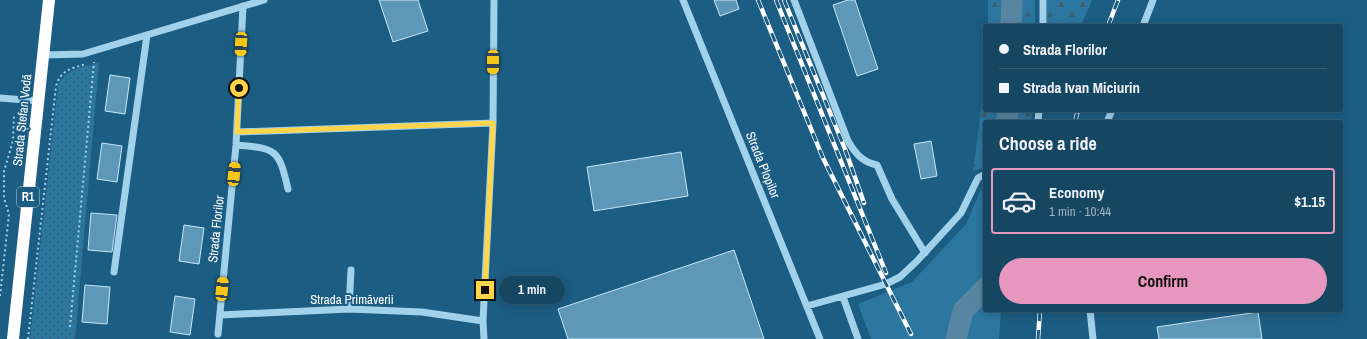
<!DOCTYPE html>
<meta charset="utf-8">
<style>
:root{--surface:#154662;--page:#1e4d68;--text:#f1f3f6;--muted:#9db1be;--line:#345e77;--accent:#e797bd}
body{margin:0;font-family:"Archivo Narrow",sans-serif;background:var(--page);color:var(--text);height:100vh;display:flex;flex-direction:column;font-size:15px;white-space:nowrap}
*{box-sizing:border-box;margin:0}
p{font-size:13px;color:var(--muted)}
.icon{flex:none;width:22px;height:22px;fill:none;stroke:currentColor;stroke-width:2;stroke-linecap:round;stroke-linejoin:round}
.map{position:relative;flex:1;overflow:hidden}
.details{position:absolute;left:983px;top:120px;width:360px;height:192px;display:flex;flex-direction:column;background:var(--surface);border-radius:4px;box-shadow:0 2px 10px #0003,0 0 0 1px var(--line)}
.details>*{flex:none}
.guide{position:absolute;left:983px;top:24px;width:360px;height:88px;border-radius:4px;box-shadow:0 2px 10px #0003,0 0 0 1px var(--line);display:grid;align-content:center;height:88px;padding:0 16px;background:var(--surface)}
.end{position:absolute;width:18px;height:18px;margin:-9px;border:5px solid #ffd54a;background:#111;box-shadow:0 0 0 2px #111}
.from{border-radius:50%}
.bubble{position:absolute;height:28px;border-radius:14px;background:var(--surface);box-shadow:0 2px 10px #0003,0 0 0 1px var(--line);font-size:13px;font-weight:700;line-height:28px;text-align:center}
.car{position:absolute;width:12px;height:24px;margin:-12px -6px;border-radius:5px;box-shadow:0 0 3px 1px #0007;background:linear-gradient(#f5c518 24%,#345 0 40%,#f5c518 0 76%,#345 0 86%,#f5c518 0)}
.guide b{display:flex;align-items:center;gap:14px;height:38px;font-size:15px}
.guide b+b{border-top:1px solid var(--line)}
.guide i{width:10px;height:10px;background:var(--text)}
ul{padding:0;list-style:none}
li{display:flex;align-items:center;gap:12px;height:66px;margin:0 8px 6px;padding:0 8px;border:2px solid transparent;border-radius:4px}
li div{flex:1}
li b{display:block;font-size:15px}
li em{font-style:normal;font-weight:700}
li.active{border-color:var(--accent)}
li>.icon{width:36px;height:36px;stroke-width:1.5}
h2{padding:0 16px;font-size:18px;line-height:48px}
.cta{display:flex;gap:8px;margin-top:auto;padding:8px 16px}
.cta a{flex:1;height:46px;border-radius:24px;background:var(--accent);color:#111;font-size:16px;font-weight:700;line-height:46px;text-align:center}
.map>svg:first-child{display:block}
</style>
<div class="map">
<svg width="1367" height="339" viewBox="0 0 1367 339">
<defs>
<pattern id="forest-firs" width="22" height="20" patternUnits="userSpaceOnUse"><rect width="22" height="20" fill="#2b77a0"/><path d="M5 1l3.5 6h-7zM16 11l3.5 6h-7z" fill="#3d5f72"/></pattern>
<pattern id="garden-dots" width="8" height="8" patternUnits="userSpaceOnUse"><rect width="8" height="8" fill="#2b77a0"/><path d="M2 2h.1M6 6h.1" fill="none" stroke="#3d5f72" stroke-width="1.8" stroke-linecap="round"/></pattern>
</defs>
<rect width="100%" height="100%" fill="#1c5d83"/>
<path fill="#2b77a0" d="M 984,182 L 985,310 L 1001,310 L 999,339 L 871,339 L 858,304 L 912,282 L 966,224 Z"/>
<path fill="url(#forest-firs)" d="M 988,0 L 1035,0 L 1035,26 L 988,26 Z
M 1047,0 L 1092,0 L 1081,26 L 1047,26 Z
M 985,79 L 985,110 L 1032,110 L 1031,122 L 985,122 L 985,167 L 973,171 Z"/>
<path fill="url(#garden-dots)" d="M 99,63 L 75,339 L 30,339 L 58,86 C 65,69 82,67 99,63 Z"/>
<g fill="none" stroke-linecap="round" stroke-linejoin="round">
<path stroke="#5886a2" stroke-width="21" d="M 1011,26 L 1012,0
M 1006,122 L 1009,110
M 956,339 L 963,311 L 985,288"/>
</g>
<path fill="#5e98b8" stroke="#c7e6f8" d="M 379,0 L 418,0 L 428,31 L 393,42 Z
M 714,0 L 736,0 L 739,9 L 720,16 Z
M 848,0 L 855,0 L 878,69 L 857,76 L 833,5 Z
M 110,75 L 130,78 L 125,114 L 105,111 Z
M 931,141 L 937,176 L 921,179 L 914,144 Z
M 102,143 L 122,146 L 117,182 L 97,179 Z
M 681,152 L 688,196 L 594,211 L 587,167 Z
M 91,213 L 117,215 L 112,252 L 88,250 Z
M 184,225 L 204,228 L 199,264 L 179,261 Z
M 734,250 L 764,339 L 568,339 L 558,309 Z
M 85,285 L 110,287 L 107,324 L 82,322 Z
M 175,296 L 195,299 L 190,335 L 170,332 Z
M 1258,312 L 1262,339 L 1159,339 L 1157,327 Z"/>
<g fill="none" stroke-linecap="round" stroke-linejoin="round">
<path stroke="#a2d1ea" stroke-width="2" stroke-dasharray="2 3" stroke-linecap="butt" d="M 1076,122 L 1098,121
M 0,296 L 9,214 L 4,198 L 4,171 L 13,141 L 14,114
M 70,327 L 94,62
M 28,339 L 56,86 C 61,70 70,69 86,64"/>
<path stroke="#a2d1ea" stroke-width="7" d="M 683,0 L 820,339
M 794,0 L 848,141 C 855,153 862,162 877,165 L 892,199 L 925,253
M 1043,0 L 1043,26
M 1143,26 L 1153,0
M 43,55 L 83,54 L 264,0
M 0,98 L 38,101
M 1038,122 L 1039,110
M 1107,122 L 1112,110
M 237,132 L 493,123
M 236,145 C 277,148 279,150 288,189
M 114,272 L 147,35
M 843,297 L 858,339
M 807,306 L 886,284 L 900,277 L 917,261 L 961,213 L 978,178 L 985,174
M 349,309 L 351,270
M 1090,310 L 1093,339
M 220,315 L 349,309 L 422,312 L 483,321
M 218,334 L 236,145 L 243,6
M 484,339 L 483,321 L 493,123 L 494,0"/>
<path stroke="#fff" stroke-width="12" d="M 13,339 L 49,0"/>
<g stroke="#fff" stroke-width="4.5">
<path id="rail" d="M 758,0 L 823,158 L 911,334
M 776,0 L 886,273
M 784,0 L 845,149 L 864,203
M 1108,26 L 1118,0
M 1075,122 L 1078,110
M 1038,339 L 1040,310"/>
</g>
<use href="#rail" stroke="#1c5d83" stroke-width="3" stroke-dasharray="9" stroke-linecap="butt"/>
</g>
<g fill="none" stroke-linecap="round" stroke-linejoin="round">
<path stroke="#ffd54a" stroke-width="5" d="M 239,88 L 237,132 L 493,123 L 485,290"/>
</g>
<g text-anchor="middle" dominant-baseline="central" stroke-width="4" stroke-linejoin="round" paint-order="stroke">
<rect fill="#1c5d83" stroke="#bbceda" stroke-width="1" x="17" y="187" width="22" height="20" rx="3"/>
<g font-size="12" font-weight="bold" fill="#fff">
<text x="28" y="197">R1</text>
</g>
<g font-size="13" fill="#fff" stroke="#1c5d83">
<text transform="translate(22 120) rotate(-84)">Strada Ștefan Vodă</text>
<text transform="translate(763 165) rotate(68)">Strada Plopilor</text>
<text transform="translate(216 229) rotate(-84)">Strada Florilor</text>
<text x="352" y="299">Strada Primăverii</text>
</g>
</g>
</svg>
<i class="end from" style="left:239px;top:88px"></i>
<i class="end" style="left:485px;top:290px"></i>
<div class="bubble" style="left:499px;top:276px;width:66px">1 min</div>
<i class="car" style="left:241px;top:44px;rotate:183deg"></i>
<i class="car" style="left:493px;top:62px;rotate:180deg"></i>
<i class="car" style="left:234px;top:174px;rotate:6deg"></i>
<i class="car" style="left:222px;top:289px;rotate:6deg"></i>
<div class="guide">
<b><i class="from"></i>Strada Florilor</b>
<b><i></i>Strada Ivan Miciurin</b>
</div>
<section class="details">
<h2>Choose a ride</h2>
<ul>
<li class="active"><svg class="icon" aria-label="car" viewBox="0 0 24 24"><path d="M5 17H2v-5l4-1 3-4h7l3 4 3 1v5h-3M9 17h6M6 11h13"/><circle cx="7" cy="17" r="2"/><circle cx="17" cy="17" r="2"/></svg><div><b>Economy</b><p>1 min · 10:44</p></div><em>$1.15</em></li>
</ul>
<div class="cta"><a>Confirm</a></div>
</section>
</div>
